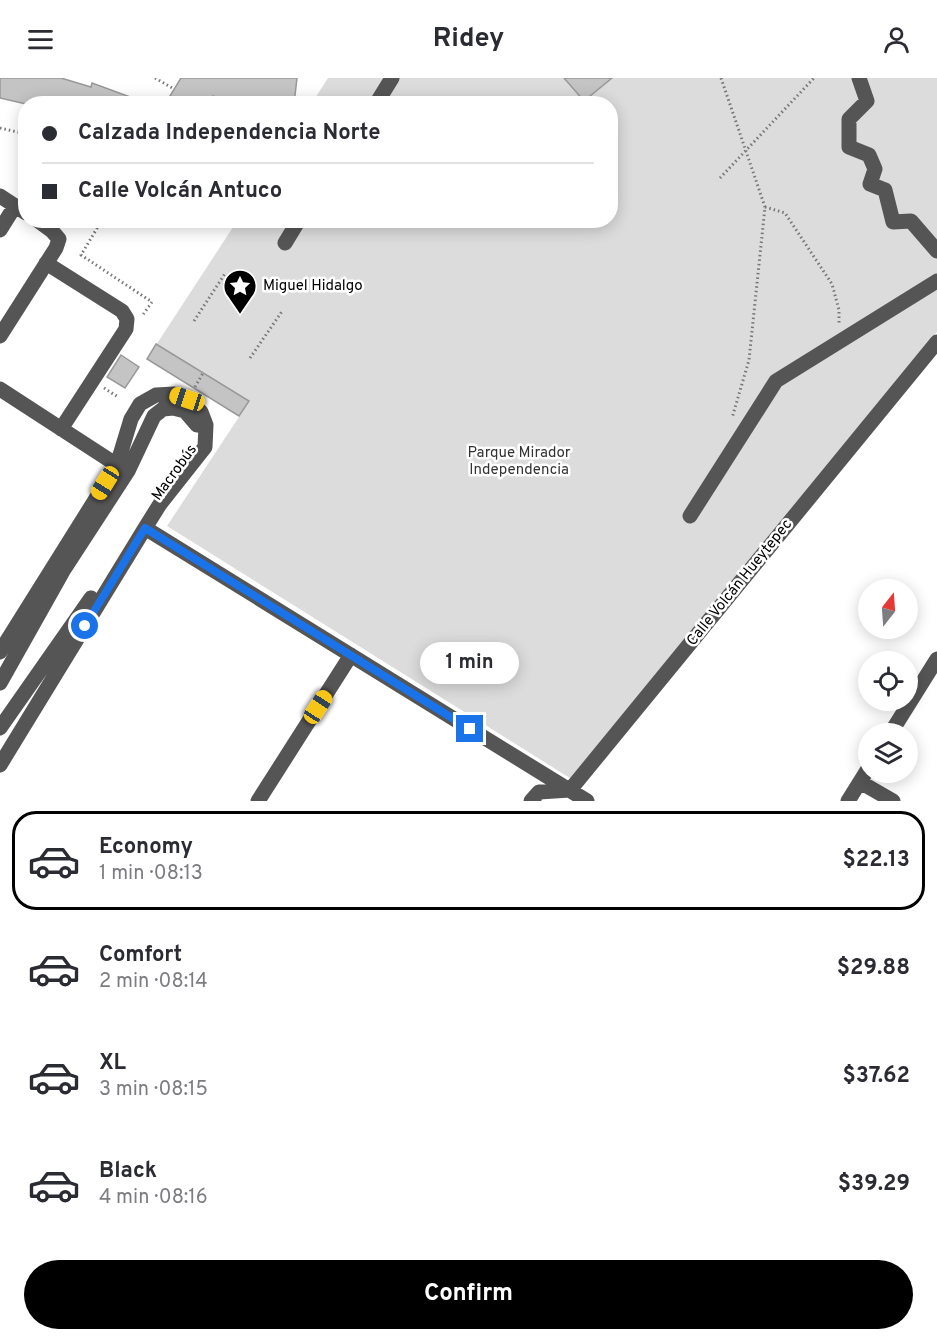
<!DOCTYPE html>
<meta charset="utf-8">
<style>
:root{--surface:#fff;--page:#f2f2f3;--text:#2b2b33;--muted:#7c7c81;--line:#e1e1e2;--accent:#000}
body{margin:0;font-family:Overpass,sans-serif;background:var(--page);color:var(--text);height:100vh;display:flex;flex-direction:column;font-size:22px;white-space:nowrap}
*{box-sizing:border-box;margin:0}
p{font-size:20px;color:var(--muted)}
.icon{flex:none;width:33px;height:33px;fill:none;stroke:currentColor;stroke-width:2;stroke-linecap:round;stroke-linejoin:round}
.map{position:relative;height:723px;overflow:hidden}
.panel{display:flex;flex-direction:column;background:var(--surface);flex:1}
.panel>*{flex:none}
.hud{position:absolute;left:18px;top:18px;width:600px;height:132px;border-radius:24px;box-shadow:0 3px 15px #0003;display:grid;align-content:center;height:132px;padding:0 24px;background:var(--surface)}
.needle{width:39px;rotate:17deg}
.tools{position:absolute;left:858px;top:501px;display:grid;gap:12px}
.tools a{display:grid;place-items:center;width:60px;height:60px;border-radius:50%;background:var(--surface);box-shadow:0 3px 15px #0003;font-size:30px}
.end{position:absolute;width:27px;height:27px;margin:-14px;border:8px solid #1a73e8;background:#fff;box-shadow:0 0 0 3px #fff}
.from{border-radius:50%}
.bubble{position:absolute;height:42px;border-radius:21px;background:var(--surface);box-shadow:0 3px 15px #0003;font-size:20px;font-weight:700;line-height:42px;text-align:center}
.car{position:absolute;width:18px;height:36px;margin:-18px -9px;border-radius:8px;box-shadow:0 0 4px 2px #0007;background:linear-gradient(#f5c518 24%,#345 0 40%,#f5c518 0 76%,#345 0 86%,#f5c518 0)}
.hud b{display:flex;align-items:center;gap:21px;height:57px;font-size:22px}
.hud b+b{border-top:2px solid var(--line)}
.hud i{width:15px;height:15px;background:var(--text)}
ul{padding:10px 0 0;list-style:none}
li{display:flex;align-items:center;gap:18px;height:99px;margin:0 12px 9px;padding:0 12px;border:3px solid transparent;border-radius:24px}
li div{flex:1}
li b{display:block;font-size:22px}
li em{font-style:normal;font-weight:700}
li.active{border-color:var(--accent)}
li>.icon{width:54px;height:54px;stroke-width:1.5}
.action{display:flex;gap:12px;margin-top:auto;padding:12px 24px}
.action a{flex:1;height:69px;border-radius:36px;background:var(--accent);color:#fff;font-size:24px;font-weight:700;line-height:69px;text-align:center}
header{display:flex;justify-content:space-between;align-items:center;height:78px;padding:0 24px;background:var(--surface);font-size:27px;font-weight:700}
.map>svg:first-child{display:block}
</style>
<header><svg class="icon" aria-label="menu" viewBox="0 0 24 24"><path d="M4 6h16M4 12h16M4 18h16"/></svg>Ridey<svg class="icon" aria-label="person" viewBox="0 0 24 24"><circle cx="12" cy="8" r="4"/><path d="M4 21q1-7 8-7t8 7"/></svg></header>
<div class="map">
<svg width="937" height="723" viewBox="0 0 937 723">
<rect width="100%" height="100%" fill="#fff"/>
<path fill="#dcdcdc" d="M 328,0 L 937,0 L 937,254 L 573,702 L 167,448 L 239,339 L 147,281 L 237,143 L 610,142 L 610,26 L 312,25 Z"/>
<path fill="#c4c4c4" stroke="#999" stroke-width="1.5" d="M 0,0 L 61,0 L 91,9 L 92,5 L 144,24 L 144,26 L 26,26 L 0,20 Z
M 181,0 L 297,0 L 294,26 L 236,26 L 213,18 L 209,26 L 165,26 Z
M 564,0 L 612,0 L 584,23 Z
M 156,266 L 249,323 L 239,338 L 147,281 Z
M 121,277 L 139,289 L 125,310 L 107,299 Z"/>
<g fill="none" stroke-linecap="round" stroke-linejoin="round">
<path stroke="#777" stroke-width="3" stroke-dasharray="1.5 3" stroke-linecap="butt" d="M 155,0 L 174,11
M 721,0 L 765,129 L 749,282 L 732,340
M 0,50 L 26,56
M 720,100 L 814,0
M 765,129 L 785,135 L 832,206 L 839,232 L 839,247
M 102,142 L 81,177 L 152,224 L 142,238
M 194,243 L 226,194
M 250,280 L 283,232
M 195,309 L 203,295
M 104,310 L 118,319"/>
<path stroke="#555" stroke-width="15" d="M 859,0 L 867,23 L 849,41 L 849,69 L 869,77 L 875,91 L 870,106 L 885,112 L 893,144 L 911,143 L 937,173
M 376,26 L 392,0
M 0,118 L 26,135
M 0,152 L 15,128
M 285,165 L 299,142
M 46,185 L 122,233 L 127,241 L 126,251 L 61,351
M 0,258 L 56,170 L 59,161 L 52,153 L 37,142
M 0,311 L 117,387
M 690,438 L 776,303 L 937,203
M 145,450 L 587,723
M 0,574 L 117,387 L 131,341 L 140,326 L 156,317 L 174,316 L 187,321 L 201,334 L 206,347 L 205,369 L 160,426 L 145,450 L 0,687
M 0,605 L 63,493 L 128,393 L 154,338 L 163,331 L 173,330 L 185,333 L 197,347
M 0,650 L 91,520
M 890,656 L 937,581
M 860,704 L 893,723
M 258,723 L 351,577
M 531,723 L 539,714 L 570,712 L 937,264
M 848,723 L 868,691"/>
</g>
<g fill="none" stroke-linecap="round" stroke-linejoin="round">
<path stroke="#1a73e8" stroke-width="8" d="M 85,548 L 145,450 L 470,651"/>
</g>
<defs>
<g id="sight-pin" transform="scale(1.725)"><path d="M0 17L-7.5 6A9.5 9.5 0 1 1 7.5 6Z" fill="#000" stroke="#fff"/><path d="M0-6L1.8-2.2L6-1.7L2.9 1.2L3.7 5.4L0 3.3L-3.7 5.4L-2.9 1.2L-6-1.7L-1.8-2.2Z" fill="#fff"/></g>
</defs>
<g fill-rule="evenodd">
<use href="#sight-pin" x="240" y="208"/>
</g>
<g text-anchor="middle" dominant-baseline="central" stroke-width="5" stroke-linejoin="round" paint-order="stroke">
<g font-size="15" fill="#000" stroke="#fff" text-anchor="start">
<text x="263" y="208">Miguel Hidalgo</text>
</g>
<g font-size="15" fill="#333" stroke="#fff">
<text x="519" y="375">Parque Mirador<tspan x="519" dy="17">Independencia</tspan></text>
</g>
<g font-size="15" fill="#000" stroke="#fff">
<text transform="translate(175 395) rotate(-54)">Macrobús</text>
<text transform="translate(740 505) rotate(-51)">Calle Volcán Hueytepec</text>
</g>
</g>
</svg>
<div class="tools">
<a><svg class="needle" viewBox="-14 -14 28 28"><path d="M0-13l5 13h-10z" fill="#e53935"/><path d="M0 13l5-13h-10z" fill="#7c7c81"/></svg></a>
<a><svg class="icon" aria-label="locate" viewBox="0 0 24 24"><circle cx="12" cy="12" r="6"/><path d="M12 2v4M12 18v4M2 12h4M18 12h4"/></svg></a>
<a><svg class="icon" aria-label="layers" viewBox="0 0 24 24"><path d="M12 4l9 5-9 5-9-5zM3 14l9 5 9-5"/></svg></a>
</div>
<i class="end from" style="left:85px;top:548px"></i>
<i class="end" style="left:470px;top:651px"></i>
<div class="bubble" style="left:420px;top:564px;width:99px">1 min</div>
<i class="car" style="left:187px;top:321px;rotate:288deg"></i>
<i class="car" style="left:105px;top:405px;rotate:212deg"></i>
<i class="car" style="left:318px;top:629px;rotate:33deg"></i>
<div class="hud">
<b><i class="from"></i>Calzada Independencia Norte</b>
<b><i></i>Calle Volcán Antuco</b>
</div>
</div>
<section class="panel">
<ul>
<li class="active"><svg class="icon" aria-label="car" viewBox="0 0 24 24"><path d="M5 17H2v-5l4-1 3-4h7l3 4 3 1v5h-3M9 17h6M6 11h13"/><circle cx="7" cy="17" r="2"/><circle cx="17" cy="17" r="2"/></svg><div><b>Economy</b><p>1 min · 08:13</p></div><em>$22.13</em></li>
<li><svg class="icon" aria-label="car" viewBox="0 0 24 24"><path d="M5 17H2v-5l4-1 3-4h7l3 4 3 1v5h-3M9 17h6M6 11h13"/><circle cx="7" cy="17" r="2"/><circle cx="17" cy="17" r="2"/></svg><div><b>Comfort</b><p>2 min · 08:14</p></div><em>$29.88</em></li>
<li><svg class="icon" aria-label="car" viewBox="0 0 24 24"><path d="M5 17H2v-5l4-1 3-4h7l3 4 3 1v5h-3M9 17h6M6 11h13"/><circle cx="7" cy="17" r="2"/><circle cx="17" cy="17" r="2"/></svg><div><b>XL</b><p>3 min · 08:15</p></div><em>$37.62</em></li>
<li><svg class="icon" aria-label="car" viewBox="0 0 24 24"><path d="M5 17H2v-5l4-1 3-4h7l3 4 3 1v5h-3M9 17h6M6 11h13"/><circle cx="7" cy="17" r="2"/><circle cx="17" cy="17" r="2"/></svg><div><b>Black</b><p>4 min · 08:16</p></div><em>$39.29</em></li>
</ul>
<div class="action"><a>Confirm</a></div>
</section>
